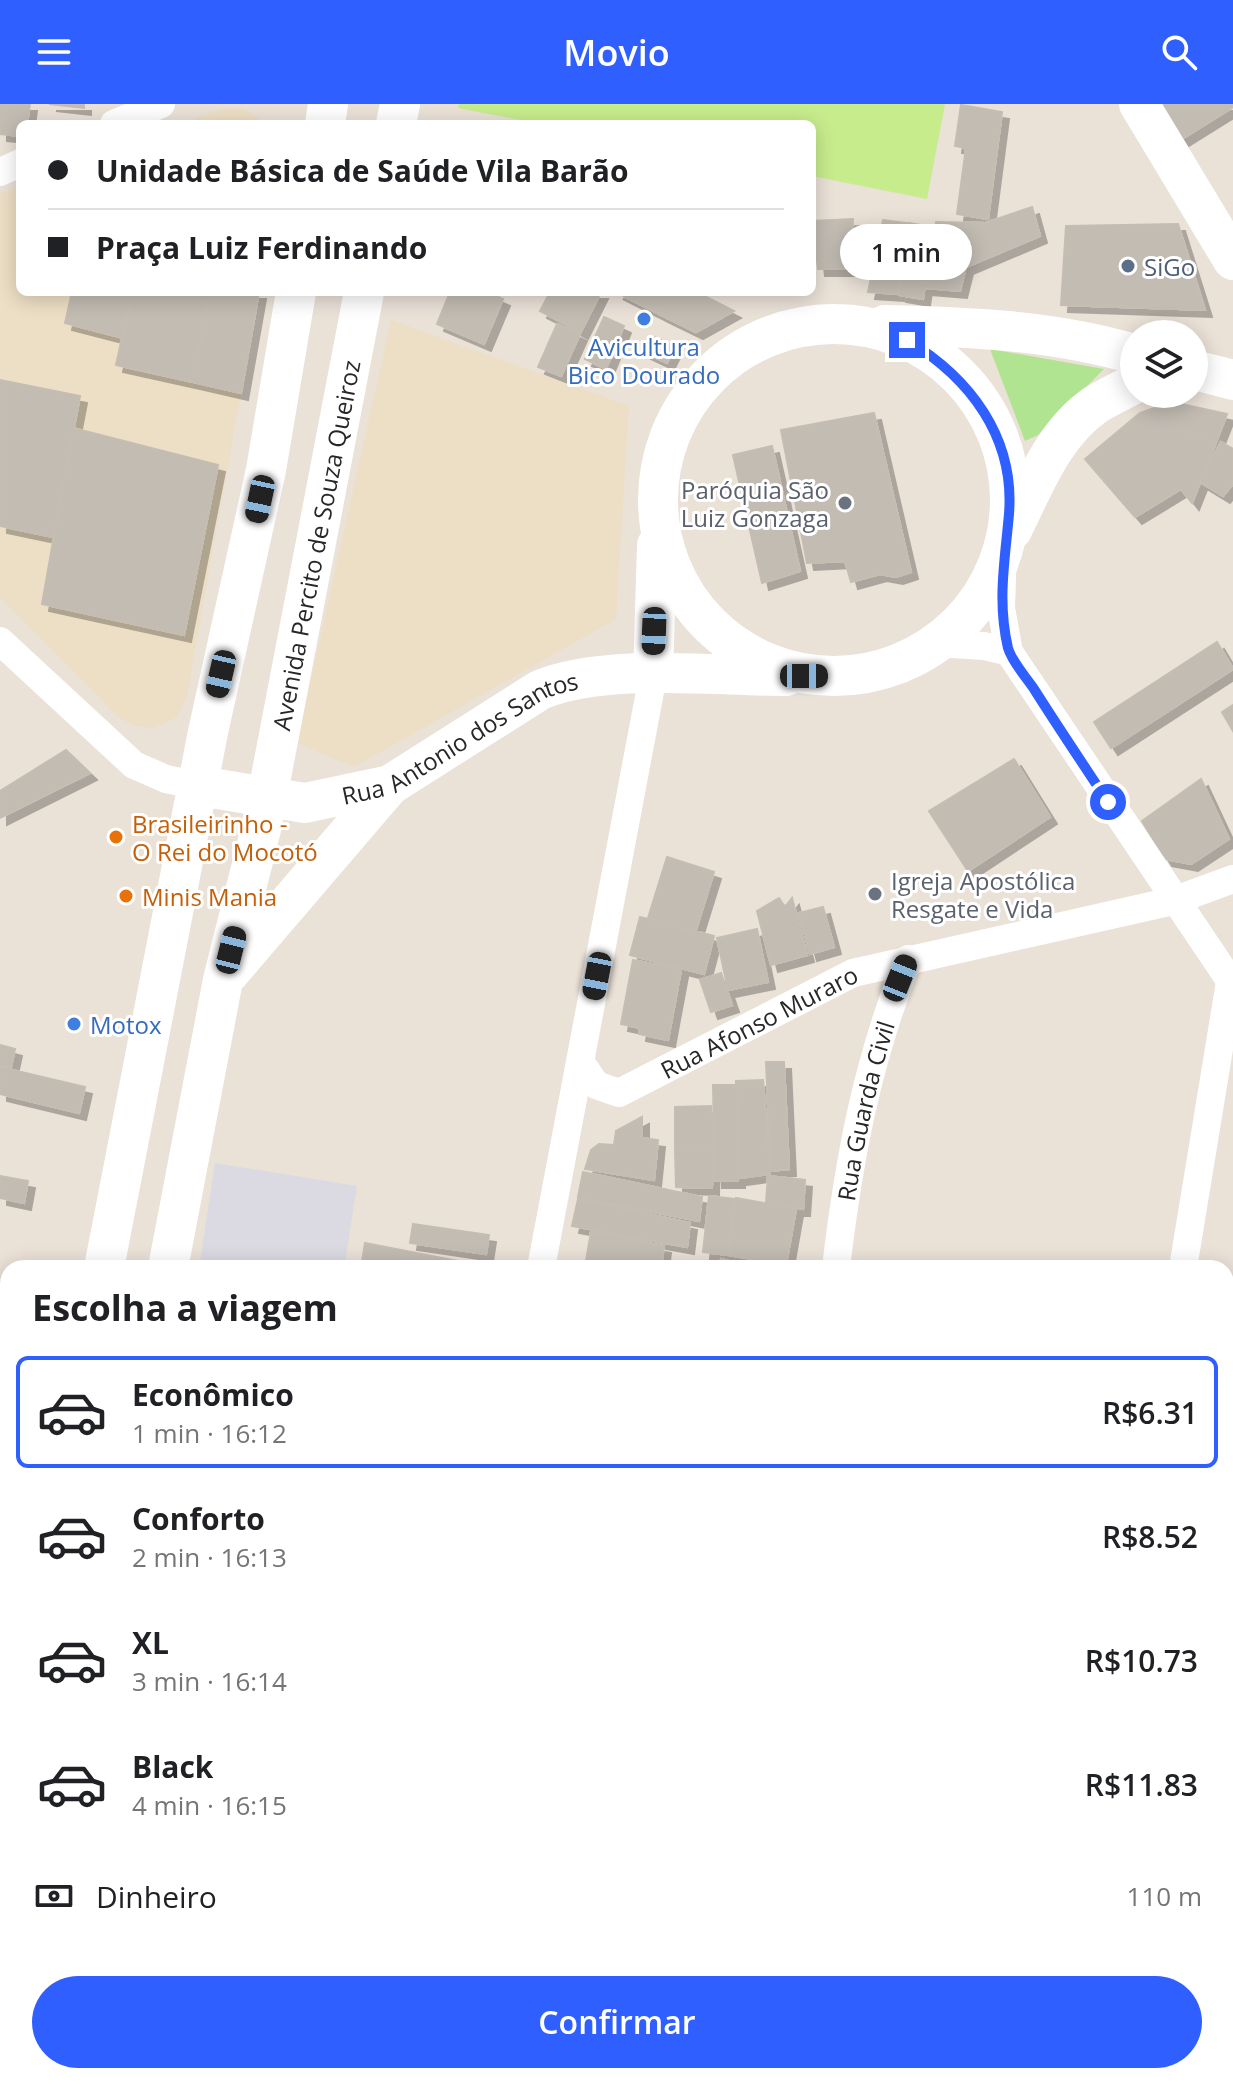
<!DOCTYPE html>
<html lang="pt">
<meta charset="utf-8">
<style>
:root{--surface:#fff;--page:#f2f2f2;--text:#202124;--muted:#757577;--line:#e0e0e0;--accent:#305fff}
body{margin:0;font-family:"Open Sans",sans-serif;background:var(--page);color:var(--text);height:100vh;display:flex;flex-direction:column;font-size:30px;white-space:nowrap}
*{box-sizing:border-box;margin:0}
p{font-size:26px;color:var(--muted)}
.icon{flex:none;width:44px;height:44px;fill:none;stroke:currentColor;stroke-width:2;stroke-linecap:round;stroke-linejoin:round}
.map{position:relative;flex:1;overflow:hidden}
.drawer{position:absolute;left:0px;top:1156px;width:1234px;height:824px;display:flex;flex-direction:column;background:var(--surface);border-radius:24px 24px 0 0;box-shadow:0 4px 20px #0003}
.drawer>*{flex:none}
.top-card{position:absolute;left:16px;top:16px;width:800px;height:176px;border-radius:12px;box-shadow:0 4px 20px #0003;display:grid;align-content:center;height:176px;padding:0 32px;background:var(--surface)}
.fabs{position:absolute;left:1120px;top:216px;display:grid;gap:16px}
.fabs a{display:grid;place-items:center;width:88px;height:88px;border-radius:50%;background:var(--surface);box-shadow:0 4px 20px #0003;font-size:40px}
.end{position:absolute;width:36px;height:36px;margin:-18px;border:10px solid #305fff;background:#fff;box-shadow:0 0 0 4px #fff}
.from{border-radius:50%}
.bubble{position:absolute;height:56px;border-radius:28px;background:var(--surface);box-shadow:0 4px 20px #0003;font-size:26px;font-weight:600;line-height:56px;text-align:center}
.car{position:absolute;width:24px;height:48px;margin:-24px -12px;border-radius:10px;box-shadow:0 0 6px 2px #0007;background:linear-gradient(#222 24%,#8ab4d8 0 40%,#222 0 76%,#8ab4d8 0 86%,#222 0)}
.top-card b{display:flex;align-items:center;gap:28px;height:76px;font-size:30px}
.top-card b+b{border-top:2px solid var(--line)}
.top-card i{width:20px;height:20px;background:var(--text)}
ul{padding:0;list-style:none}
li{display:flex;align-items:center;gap:24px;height:112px;margin:0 16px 12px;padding:0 16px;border:4px solid transparent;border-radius:12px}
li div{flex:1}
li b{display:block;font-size:30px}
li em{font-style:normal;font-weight:600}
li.selected{border-color:var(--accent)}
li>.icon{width:72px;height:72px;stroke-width:1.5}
h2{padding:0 32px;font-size:36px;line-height:96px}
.pay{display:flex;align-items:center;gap:20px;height:88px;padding:0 32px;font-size:30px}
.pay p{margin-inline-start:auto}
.primary-button{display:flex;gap:16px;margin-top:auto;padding:16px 32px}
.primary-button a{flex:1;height:92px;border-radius:48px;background:var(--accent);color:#fff;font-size:32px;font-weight:600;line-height:92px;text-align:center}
header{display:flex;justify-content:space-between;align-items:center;height:104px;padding:0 32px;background:var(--accent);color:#fff;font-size:36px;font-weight:600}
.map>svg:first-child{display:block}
</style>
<header><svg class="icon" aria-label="menu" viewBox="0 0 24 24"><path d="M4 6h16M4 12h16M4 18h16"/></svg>Movio<svg class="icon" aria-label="search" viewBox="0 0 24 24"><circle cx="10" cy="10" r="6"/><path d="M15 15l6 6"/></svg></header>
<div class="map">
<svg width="1233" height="1980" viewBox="0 0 1233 1980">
<defs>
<filter id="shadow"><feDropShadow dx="7" dy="7" stdDeviation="0" flood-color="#0004"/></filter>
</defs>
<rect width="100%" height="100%" fill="#eae1d7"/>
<path fill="#dbd9e2" d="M 215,1059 L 357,1082 L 344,1164 L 199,1164 Z"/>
<path fill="#eddfc5" d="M 243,4 L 266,20 L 182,20 L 221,5 Z
M 20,82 L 20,188 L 259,188 L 187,592 L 177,613 L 154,624 L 134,622 L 117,612 L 0,494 L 0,90 Z
M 391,216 L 629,302 L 616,515 L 354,663 L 297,639 Z"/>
<path fill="#b0e491" d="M 990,245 L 1104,265 L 1038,331 L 1025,337 Z
M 1226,1894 L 1233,1918 L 1233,1980 L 1117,1980 L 1119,1972 L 1226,1972 Z"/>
<path fill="#c7ec8c" d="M 459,0 L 945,0 L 927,95 L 812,72 L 812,20 L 542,20 L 458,4 Z"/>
<path fill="#c2bcb3" stroke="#c5bdb1" stroke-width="2" filter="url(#shadow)" d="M 0,0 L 30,0 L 27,20 L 20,20 L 20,32 L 0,30 Z
M 49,0 L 84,0 L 84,4 Z
M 1159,0 L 1233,0 L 1233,3 L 1182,35 Z
M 961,1 L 1002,8 L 988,115 L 957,110 L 966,44 L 955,42 Z
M 1032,103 L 1040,132 L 966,163 L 960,187 L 925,184 L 936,118 L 985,119 Z
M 853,115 L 851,165 L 818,165 L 812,117 Z
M 883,116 L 907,119 L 897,190 L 868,188 Z
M 909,119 L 933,123 L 923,195 L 899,191 Z
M 1178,120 L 1205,206 L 1061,201 L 1066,122 Z
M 72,188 L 132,188 L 123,234 L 65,219 Z
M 132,188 L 210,188 L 193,278 L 116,261 Z
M 210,188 L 259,188 L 241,289 L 193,278 Z
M 450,188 L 487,188 L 503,195 L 484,240 L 437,220 Z
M 550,188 L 601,188 L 581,228 L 540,207 Z
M 616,188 L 672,188 L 659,210 Z
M 672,188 L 697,188 L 734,207 L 696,228 L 659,210 Z
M 604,213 L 624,222 L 606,265 L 585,255 Z
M 557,220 L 580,230 L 561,272 L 538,263 Z
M 652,232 L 675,243 L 667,259 L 644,248 Z
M 0,276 L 80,292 L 53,433 L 0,422 Z
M 1172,298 L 1174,322 L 1215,341 L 1192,399 L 1181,385 L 1135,413 L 1085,355 L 1140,309 Z
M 1172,298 L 1227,310 L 1215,341 L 1174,322 Z
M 874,309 L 911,468 L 896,473 L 880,470 L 851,478 L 845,457 L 807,459 L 781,326 Z
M 73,324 L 218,361 L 184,531 L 42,500 Z
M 1221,338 L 1233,345 L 1233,380 L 1223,392 L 1200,378 Z
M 772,342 L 800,467 L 762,479 L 733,351 Z
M 1217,538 L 1233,565 L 1111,644 L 1094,618 Z
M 1233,601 L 1233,627 L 1222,608 Z
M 66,646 L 90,669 L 0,714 L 0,687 Z
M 1014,655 L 1050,713 L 968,767 L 929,707 Z
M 1201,675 L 1229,735 L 1191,760 L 1165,755 L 1142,717 Z
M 667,753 L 714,768 L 695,829 L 648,814 Z
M 779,794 L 785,803 L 792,794 L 807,851 L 771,861 L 757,807 Z
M 823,803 L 834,843 L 810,850 L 799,809 Z
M 640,813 L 714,832 L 704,870 L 630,851 Z
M 757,825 L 768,878 L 728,886 L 717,834 Z
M 633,856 L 681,866 L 668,936 L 639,930 L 640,924 L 621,920 Z
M 721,869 L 732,901 L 711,908 L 700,876 Z
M 0,941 L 15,945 L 11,963 L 0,961 Z
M 766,958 L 784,958 L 789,1065 L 771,1067 Z
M 0,963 L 85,983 L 79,1009 L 0,990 Z
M 763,976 L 770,1070 L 739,1074 L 736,977 Z
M 713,981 L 736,981 L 738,1077 L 715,1077 Z
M 711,1002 L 713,1041 L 675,1045 L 675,1003 Z
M 642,1013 L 642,1034 L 658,1036 L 654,1076 L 585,1065 L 591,1046 L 599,1040 L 614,1041 L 616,1027 Z
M 713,1041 L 712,1084 L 676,1083 L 675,1045 Z
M 583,1068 L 702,1093 L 699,1117 L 578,1093 Z
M 0,1072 L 28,1077 L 24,1099 L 0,1094 Z
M 768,1072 L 805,1076 L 803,1105 L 766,1099 Z
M 709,1092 L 734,1095 L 728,1151 L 703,1148 Z
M 736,1094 L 796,1105 L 786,1161 L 728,1151 Z
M 578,1095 L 690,1119 L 687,1143 L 572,1122 Z
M 413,1120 L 489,1131 L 486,1150 L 410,1139 Z
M 591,1128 L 664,1142 L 661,1164 L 585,1162 Z
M 365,1139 L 494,1164 L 361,1164 Z
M 721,1155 L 743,1161 L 743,1164 L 719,1164 Z
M 1233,1235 L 1233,1280 L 1226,1281 L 1226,1236 Z
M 1233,1335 L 1233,1384 L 1226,1385 L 1226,1336 Z
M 1233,1389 L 1233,1442 L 1226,1443 L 1226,1390 Z
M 1233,1447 L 1233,1477 L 1226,1477 L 1226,1448 Z
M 1233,1516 L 1233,1541 L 1226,1541 L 1226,1517 Z
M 1233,1544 L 1233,1573 L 1226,1574 L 1226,1545 Z
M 266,1972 L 332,1972 L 330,1980 L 264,1980 Z
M 409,1972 L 560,1972 L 558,1980 L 408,1980 Z
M 783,1972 L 812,1972 L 811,1980 L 782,1980 Z
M 783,1972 L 812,1972 L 811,1980 L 782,1980 Z
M 816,1972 L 863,1977 L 862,1980 L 815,1980 Z
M 867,1973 L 909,1980 L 866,1980 Z"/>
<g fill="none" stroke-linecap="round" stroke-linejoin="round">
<g stroke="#fff" stroke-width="28">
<path d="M 114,20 L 161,0"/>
<path d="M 0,68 L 20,59"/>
<path d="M 0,537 L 134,661 L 166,675 L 199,682"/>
<path d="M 936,539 L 984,542 L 1009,548 L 1001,504 L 1003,444"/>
<path d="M 1009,548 L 1233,881"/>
<path id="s1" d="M 581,959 L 596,981 L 619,989 L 853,869 L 1173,797 L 1233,775"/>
<path d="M 541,1164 L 653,572"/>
<path id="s2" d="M 836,1164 C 849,1053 867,959 908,855"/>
<path d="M 1183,1164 L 1230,878"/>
<path d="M 0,1608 L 8,1603"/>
<path d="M 1226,1789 L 1233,1817"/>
<path d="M 385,1980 L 386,1972"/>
<path d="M 742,1980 L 744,1972"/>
<path d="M 1090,1980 L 1091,1972"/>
</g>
<g stroke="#fff" stroke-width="40">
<path d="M 1139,0 L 1233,156"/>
<path d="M 325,20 L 328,0"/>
<path d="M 396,20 L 400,0"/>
<circle cx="834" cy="396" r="176"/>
<path d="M 885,221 C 969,223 1052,226 1134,250"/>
<path d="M 1194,266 L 1233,276"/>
<path d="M 1012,426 C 1034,382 1053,330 1095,301 C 1107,293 1121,287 1134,280"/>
<path d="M 653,572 L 657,441"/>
<path id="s3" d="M 199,682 L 305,699 L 390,681 L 540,586 C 606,559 713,572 786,572"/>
<path d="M 229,869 L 390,681"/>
<path d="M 104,1164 L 208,628 L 266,366 L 296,188"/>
<path id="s4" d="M 168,1164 L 223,876 L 261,725 L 364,188"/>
<path d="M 0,1695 L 8,1655"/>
<path d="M 11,1980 L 13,1972"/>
</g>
</g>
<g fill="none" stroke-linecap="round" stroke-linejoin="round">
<path stroke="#305fff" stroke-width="10" d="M 907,236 C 970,274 1015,333 1009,410 C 1005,456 997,497 1008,544 C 1012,558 1026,573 1034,585 C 1058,623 1083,660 1108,698"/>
</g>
<circle fill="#5c6f8a" stroke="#fff" stroke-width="3" cx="1128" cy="162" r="8"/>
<g fill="#3f7fe0" stroke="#fff" stroke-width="3">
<circle cx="644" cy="215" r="8"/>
<circle cx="74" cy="920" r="8"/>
</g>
<g fill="#6b7280" stroke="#fff" stroke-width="3">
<circle cx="845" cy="399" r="8"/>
<circle cx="875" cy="790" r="8"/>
</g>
<g fill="#e8710a" stroke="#fff" stroke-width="3">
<circle cx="116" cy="733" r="8"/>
<circle cx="126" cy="792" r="8"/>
</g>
<g text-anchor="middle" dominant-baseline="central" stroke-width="6" stroke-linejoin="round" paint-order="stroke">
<g font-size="24" fill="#4e5e75" stroke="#fff" text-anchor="start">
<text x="1144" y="162">SiGo</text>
</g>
<g font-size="24" fill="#366cbe" stroke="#fff">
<text x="644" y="242">Avicultura<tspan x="644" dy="28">Bico Dourado</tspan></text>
<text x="90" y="920" text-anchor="start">Motox</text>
</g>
<g font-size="24" fill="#5b616d" stroke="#fff" text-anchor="end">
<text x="829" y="385">Paróquia São<tspan x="829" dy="28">Luiz Gonzaga</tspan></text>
<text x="891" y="776" text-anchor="start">Igreja Apostólica<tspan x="891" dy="28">Resgate e Vida</tspan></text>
</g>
<g font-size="24" fill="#272727" stroke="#fff">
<text stroke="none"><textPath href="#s4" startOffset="738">Avenida Percito de Souza Queiroz</textPath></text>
<text stroke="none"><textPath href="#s3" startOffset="278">Rua Antonio dos Santos</textPath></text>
<text stroke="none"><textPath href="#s1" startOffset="208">Rua Afonso Muraro</textPath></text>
<text stroke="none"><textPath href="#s2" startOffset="160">Rua Guarda Civil</textPath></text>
</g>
<g font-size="24" fill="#c56008" stroke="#fff" text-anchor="start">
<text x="132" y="719">Brasileirinho -<tspan x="132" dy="28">O Rei do Mocotó</tspan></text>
<text x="142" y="792">Minis Mania</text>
</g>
</g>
</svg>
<div class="fabs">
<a><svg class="icon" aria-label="layers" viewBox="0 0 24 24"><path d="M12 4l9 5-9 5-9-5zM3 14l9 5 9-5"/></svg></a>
</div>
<i class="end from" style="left:1108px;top:698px"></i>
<i class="end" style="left:907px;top:236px"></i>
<div class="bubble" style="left:840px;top:120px;width:132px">1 min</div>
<i class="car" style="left:260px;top:395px;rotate:192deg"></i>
<i class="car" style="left:654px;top:527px;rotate:182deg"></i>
<i class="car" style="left:221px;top:570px;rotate:193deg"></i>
<i class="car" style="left:804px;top:572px;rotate:90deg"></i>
<i class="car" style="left:231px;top:846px;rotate:14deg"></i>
<i class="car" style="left:597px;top:872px;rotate:191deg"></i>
<i class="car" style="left:900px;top:874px;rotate:22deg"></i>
<div class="top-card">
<b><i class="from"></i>Unidade Básica de Saúde Vila Barão</b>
<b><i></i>Praça Luiz Ferdinando</b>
</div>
<section class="drawer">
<h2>Escolha a viagem</h2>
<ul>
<li class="selected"><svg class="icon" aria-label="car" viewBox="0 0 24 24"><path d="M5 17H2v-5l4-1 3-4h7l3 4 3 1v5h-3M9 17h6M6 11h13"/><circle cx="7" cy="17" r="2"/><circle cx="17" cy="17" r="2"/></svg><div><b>Econômico</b><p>1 min · 16:12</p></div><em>R$6.31</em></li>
<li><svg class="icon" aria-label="car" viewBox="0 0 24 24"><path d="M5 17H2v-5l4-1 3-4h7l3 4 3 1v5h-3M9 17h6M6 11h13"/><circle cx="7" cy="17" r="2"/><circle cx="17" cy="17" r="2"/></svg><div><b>Conforto</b><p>2 min · 16:13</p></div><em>R$8.52</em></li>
<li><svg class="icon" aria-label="car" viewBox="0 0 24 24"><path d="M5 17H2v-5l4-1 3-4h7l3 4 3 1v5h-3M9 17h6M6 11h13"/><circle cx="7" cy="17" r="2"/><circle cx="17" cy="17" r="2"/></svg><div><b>XL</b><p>3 min · 16:14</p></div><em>R$10.73</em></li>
<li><svg class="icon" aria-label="car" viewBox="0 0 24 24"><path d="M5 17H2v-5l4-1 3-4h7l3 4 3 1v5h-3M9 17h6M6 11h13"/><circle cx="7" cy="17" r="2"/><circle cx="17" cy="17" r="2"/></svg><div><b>Black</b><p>4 min · 16:15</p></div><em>R$11.83</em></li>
</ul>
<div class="pay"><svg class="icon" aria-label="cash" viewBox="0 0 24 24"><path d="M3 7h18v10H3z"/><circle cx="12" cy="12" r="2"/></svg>Dinheiro<p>110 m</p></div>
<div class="primary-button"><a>Confirmar</a></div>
</section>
</div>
